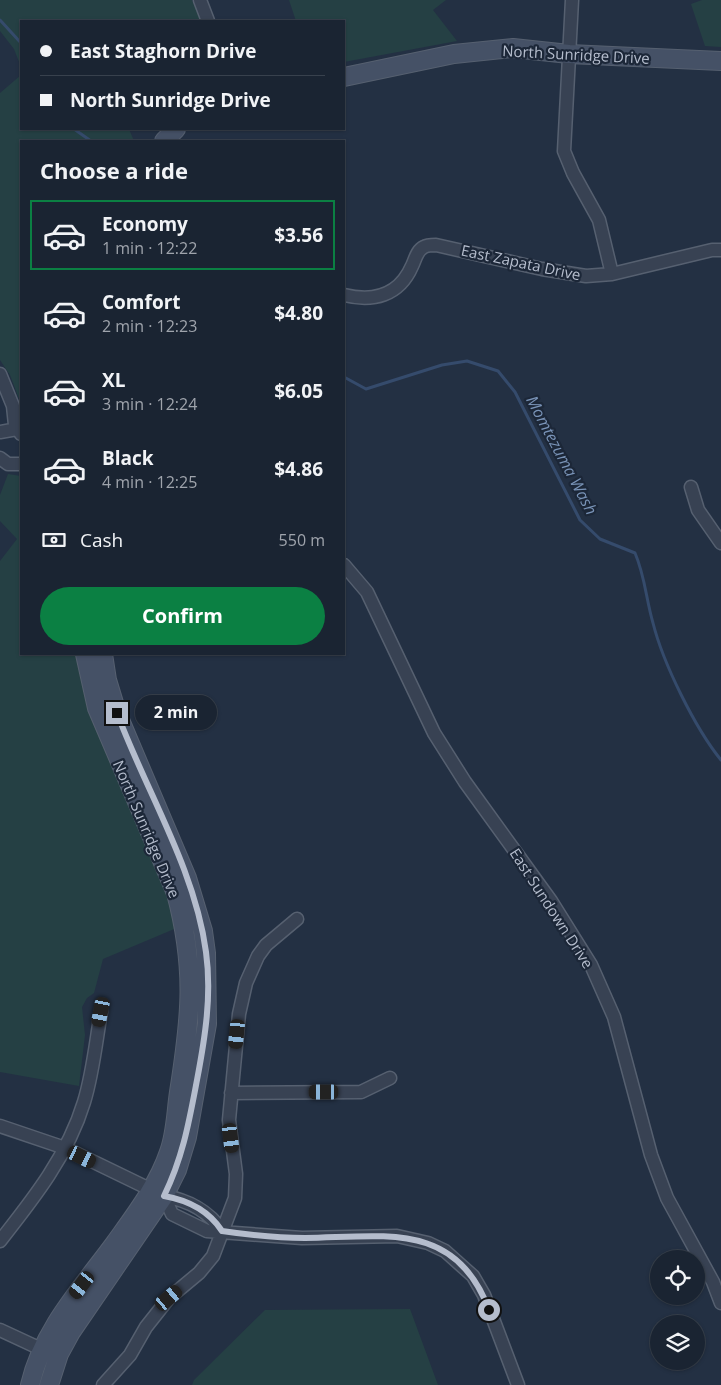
<!DOCTYPE html>
<meta charset="utf-8">
<style>
:root{--surface:#1a2432;--page:#27303e;--text:#f1f3f6;--muted:#9fa4ac;--line:#38414d;--accent:#0b8043}
body{margin:0;font-family:"Open Sans",sans-serif;background:var(--page);color:var(--text);height:100vh;display:flex;flex-direction:column;font-size:19px;white-space:nowrap}
*{box-sizing:border-box;margin:0}
p{font-size:16px;color:var(--muted)}
.icon{flex:none;width:28px;height:28px;fill:none;stroke:currentColor;stroke-width:2;stroke-linecap:round;stroke-linejoin:round}
.map{position:relative;flex:1;overflow:hidden}
.sheet{position:absolute;left:20px;top:140px;width:325px;height:515px;display:flex;flex-direction:column;background:var(--surface);border-radius:0px;box-shadow:0 1px 4px #0004,0 0 0 1px var(--line)}
.sheet>*{flex:none}
.top-card{position:absolute;left:20px;top:20px;width:325px;height:110px;border-radius:0px;box-shadow:0 1px 4px #0004,0 0 0 1px var(--line);display:grid;align-content:center;height:110px;padding:0 20px;background:var(--surface)}
.buttons{position:absolute;left:650px;top:1250px;display:grid;gap:10px}
.buttons a{display:grid;place-items:center;width:55px;height:55px;border-radius:50%;background:var(--surface);box-shadow:0 1px 4px #0004,0 0 0 1px var(--line);font-size:25px}
.end{position:absolute;width:22px;height:22px;margin:-11px;border:6px solid #b5bdcd;background:#111;box-shadow:0 0 0 2px #111}
.from{border-radius:50%}
.bubble{position:absolute;height:35px;border-radius:18px;background:var(--surface);box-shadow:0 1px 4px #0004,0 0 0 1px var(--line);font-size:16px;font-weight:700;line-height:35px;text-align:center}
.car{position:absolute;width:15px;height:30px;margin:-15px -8px;border-radius:6px;box-shadow:0 0 4px 1px #0007;background:linear-gradient(#222 24%,#8ab4d8 0 40%,#222 0 76%,#8ab4d8 0 86%,#222 0)}
.top-card b{display:flex;align-items:center;gap:18px;height:48px;font-size:19px}
.top-card b+b{border-top:1px solid var(--line)}
.top-card i{width:12px;height:12px;background:var(--text)}
ul{padding:0;list-style:none}
li{display:flex;align-items:center;gap:15px;height:70px;margin:0 10px 8px;padding:0 10px;border:2px solid transparent;border-radius:0px}
li div{flex:1}
li b{display:block;font-size:19px}
li em{font-style:normal;font-weight:700}
li.current{border-color:var(--accent)}
li>.icon{width:45px;height:45px;stroke-width:1.5}
h2{padding:0 20px;font-size:22px;line-height:60px}
.pay{display:flex;align-items:center;gap:12px;height:55px;padding:0 20px;font-size:19px}
.pay p{margin-inline-start:auto}
.button{display:flex;gap:10px;margin-top:auto;padding:10px 20px}
.button a{flex:1;height:58px;border-radius:30px;background:var(--accent);color:#fff;font-size:20px;font-weight:700;line-height:58px;text-align:center}
.map>svg:first-child{display:block}
</style>
<div class="map">
<svg width="721" height="1385" viewBox="0 0 721 1385">
<rect width="100%" height="100%" fill="#233043"/>
<path fill="#254044" d="M 0,0 L 192,0 L 201,20 L 21,21 L 21,67 L 14,49 L 0,31 Z
M 289,0 L 446,0 L 433,10 L 457,41 L 344,62 L 344,21 L 296,21 Z
M 702,0 L 721,0 L 721,47 L 705,46 L 691,4 Z
M 21,75 L 21,129 L 129,129 L 134,141 L 21,141 L 21,404 L 10,375 L 0,360 L 0,93 Z
M 8,474 L 21,476 L 21,654 L 80,654 L 167,884 L 179,927 L 103,959 L 94,993 L 87,998 L 82,1007 L 85,1035 L 79,1086 L 0,1072 L 0,561 L 17,539 L 0,521 L 0,495 Z
M 410,1309 L 438,1385 L 192,1385 L 194,1380 L 265,1310 Z"/>
<g fill="none" stroke-linecap="round" stroke-linejoin="round">
<path stroke="#354b6c" stroke-width="3" d="M 0,20 L 21,43
M 74,129 L 91,141
M 344,377 L 366,389 L 442,365 L 467,361 L 498,371 L 515,392 L 580,520 L 600,539 L 635,553 C 645,576 646,599 653,623 C 663,663 695,728 721,760"/>
<g stroke="#566070" stroke-width="15">
<path id="street" d="M 200,0 L 208,21
M 572,0 L 564,151 L 573,173 L 599,220 L 612,274
M 344,295 C 373,302 399,296 412,266 C 415,260 417,250 424,247 C 427,245 432,245 436,245 L 542,269 L 586,276 L 612,274 L 712,250 L 721,250
M 0,374 L 13,406 L 15,425 L 21,434
M 0,432 L 17,429
M 0,458 L 8,464 L 21,464
M 691,487 L 698,510 L 721,543
M 344,565 L 367,592 L 434,733 L 465,782 L 551,901 L 591,965 L 614,1017 L 651,1155 L 667,1198 L 713,1282 L 721,1303
M 231,1093 L 361,1092 L 390,1078
M 0,1126 L 65,1148 L 164,1196 C 187,1200 209,1211 222,1231
M 164,1196 L 172,1214 L 207,1231 L 302,1238 L 397,1236 L 428,1243 L 445,1251 L 473,1276 L 484,1295 L 518,1385
M 0,1241 C 34,1198 68,1155 84,1102 C 93,1073 96,1041 101,1012
M 0,1330 L 41,1349
M 103,1385 L 130,1355 L 146,1327 L 169,1298 L 199,1273 L 213,1256 L 235,1198 L 236,1174 L 229,1120 L 239,1014 L 246,983 L 258,956 L 266,945 L 297,919"/>
</g>
<g stroke="#566070" stroke-width="20">
<path id="secondary" d="M 344,77 L 454,54 L 513,48 L 569,54 L 721,61
M 164,141 L 176,129
M 30,1385 C 43,1329 82,1288 115,1243 C 135,1215 158,1185 169,1152 C 176,1133 176,1112 179,1092 C 191,1016 196,969 176,893 L 97,708 L 85,654
M 49,1385 L 59,1354 L 71,1332 L 164,1196 L 177,1170 L 187,1137 L 207,1024 L 206,953 L 203,931 L 187,878 L 117,713 L 107,680 L 103,654"/>
</g>
<use href="#street" stroke="#384253" stroke-width="12"/>
<use href="#secondary" stroke="#455166" stroke-width="18"/>
</g>
<g fill="none" stroke-linecap="round" stroke-linejoin="round">
<path stroke="#b5bdcd" stroke-width="6" d="M 117,713 C 146,791 195,869 206,952 C 212,995 205,1038 197,1080 C 189,1122 183,1157 164,1196 C 187,1200 209,1211 222,1231 C 249,1235 278,1238 305,1238 C 383,1237 456,1220 489,1310"/>
</g>
<g text-anchor="middle" dominant-baseline="central" stroke-width="4.5" stroke-linejoin="round" paint-order="stroke">
<g font-size="15" fill="#b5bdcd" stroke="#1c2738">
<text transform="translate(576 54) rotate(3)">North Sunridge Drive</text>
<text transform="translate(521 262) rotate(12)">East Zapata Drive</text>
<text transform="translate(147 829) rotate(67)">North Sunridge Drive</text>
<text transform="translate(552 908) rotate(57)">East Sundown Drive</text>
</g>
<g font-size="16" font-style="italic" fill="#7993b7" stroke="#1c2738">
<text transform="translate(562 455) rotate(62)">Momtezuma Wash</text>
</g>
</g>
</svg>
<div class="buttons">
<a><svg class="icon" aria-label="locate" viewBox="0 0 24 24"><circle cx="12" cy="12" r="6"/><path d="M12 2v4M12 18v4M2 12h4M18 12h4"/></svg></a>
<a><svg class="icon" aria-label="layers" viewBox="0 0 24 24"><path d="M12 4l9 5-9 5-9-5zM3 14l9 5 9-5"/></svg></a>
</div>
<i class="end from" style="left:489px;top:1310px"></i>
<i class="end" style="left:117px;top:713px"></i>
<div class="bubble" style="left:135px;top:695px;width:82px">2 min</div>
<i class="car" style="left:101px;top:1012px;rotate:191deg"></i>
<i class="car" style="left:237px;top:1034px;rotate:186deg"></i>
<i class="car" style="left:324px;top:1092px;rotate:270deg"></i>
<i class="car" style="left:231px;top:1138px;rotate:173deg"></i>
<i class="car" style="left:82px;top:1157px;rotate:116deg"></i>
<i class="car" style="left:82px;top:1285px;rotate:217deg"></i>
<i class="car" style="left:169px;top:1298px;rotate:50deg"></i>
<div class="top-card">
<b><i class="from"></i>East Staghorn Drive</b>
<b><i></i>North Sunridge Drive</b>
</div>
<section class="sheet">
<h2>Choose a ride</h2>
<ul>
<li class="current"><svg class="icon" aria-label="car" viewBox="0 0 24 24"><path d="M5 17H2v-5l4-1 3-4h7l3 4 3 1v5h-3M9 17h6M6 11h13"/><circle cx="7" cy="17" r="2"/><circle cx="17" cy="17" r="2"/></svg><div><b>Economy</b><p>1 min · 12:22</p></div><em>$3.56</em></li>
<li><svg class="icon" aria-label="car" viewBox="0 0 24 24"><path d="M5 17H2v-5l4-1 3-4h7l3 4 3 1v5h-3M9 17h6M6 11h13"/><circle cx="7" cy="17" r="2"/><circle cx="17" cy="17" r="2"/></svg><div><b>Comfort</b><p>2 min · 12:23</p></div><em>$4.80</em></li>
<li><svg class="icon" aria-label="car" viewBox="0 0 24 24"><path d="M5 17H2v-5l4-1 3-4h7l3 4 3 1v5h-3M9 17h6M6 11h13"/><circle cx="7" cy="17" r="2"/><circle cx="17" cy="17" r="2"/></svg><div><b>XL</b><p>3 min · 12:24</p></div><em>$6.05</em></li>
<li><svg class="icon" aria-label="car" viewBox="0 0 24 24"><path d="M5 17H2v-5l4-1 3-4h7l3 4 3 1v5h-3M9 17h6M6 11h13"/><circle cx="7" cy="17" r="2"/><circle cx="17" cy="17" r="2"/></svg><div><b>Black</b><p>4 min · 12:25</p></div><em>$4.86</em></li>
</ul>
<div class="pay"><svg class="icon" aria-label="cash" viewBox="0 0 24 24"><path d="M3 7h18v10H3z"/><circle cx="12" cy="12" r="2"/></svg>Cash<p>550 m</p></div>
<div class="button"><a>Confirm</a></div>
</section>
</div>
